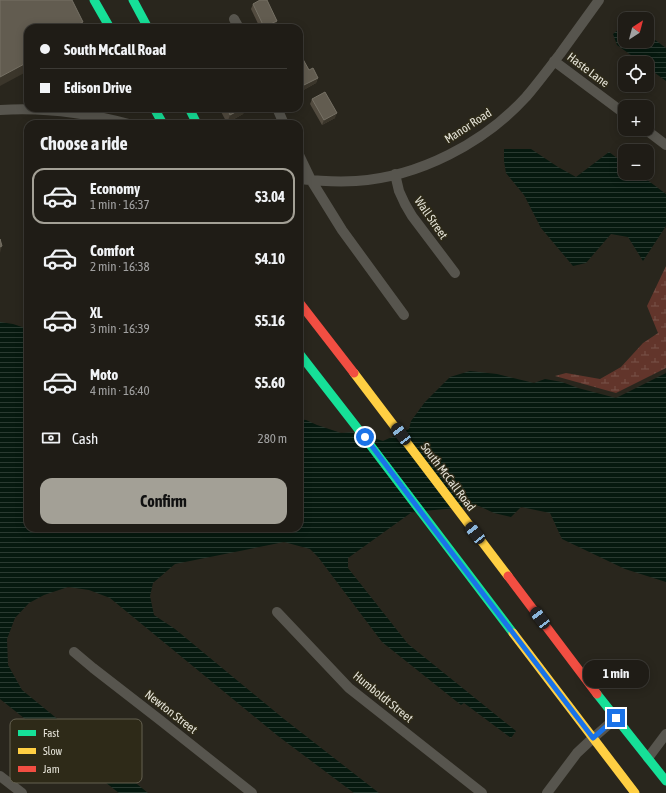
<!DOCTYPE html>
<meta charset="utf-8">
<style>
:root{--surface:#1f1c16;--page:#27251f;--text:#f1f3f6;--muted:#a1a1a1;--line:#3c3a35;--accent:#a3a096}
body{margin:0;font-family:"Asap Condensed",sans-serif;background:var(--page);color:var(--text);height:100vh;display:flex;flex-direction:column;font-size:15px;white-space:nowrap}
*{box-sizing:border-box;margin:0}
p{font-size:13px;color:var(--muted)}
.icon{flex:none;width:22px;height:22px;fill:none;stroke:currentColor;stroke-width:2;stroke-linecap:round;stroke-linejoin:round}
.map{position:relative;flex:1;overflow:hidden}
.sheet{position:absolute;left:24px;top:120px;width:279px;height:412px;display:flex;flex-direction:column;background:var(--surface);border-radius:12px;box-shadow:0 2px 10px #0003,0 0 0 1px var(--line)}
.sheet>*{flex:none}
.top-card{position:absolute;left:24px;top:24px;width:279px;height:88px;border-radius:12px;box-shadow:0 2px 10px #0003,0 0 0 1px var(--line);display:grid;align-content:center;height:88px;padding:0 16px;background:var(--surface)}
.needle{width:26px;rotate:36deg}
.tools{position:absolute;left:618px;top:12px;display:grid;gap:8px}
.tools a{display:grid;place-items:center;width:36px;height:36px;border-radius:8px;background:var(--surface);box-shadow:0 2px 10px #0003,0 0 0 1px var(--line);font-size:20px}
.end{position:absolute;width:18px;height:18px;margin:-9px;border:5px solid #1a73e8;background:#fff;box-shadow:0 0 0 2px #fff}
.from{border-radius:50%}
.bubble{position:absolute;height:28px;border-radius:12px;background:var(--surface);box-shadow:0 2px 10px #0003,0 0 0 1px var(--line);font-size:13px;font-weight:700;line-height:28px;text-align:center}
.car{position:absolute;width:12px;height:24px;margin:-12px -6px;border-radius:5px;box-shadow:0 0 3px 1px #0007;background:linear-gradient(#222 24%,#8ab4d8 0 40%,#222 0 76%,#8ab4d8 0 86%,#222 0)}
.top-card b{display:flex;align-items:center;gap:14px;height:38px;font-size:15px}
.top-card b+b{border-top:1px solid var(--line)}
.top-card i{width:10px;height:10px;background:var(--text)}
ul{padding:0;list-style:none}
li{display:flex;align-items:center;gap:12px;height:56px;margin:0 8px 6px;padding:0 8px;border:2px solid transparent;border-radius:12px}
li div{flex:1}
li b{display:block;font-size:15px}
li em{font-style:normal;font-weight:700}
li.active{border-color:var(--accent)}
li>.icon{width:36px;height:36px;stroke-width:1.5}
h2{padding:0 16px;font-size:18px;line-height:48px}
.pay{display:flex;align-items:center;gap:10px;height:44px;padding:0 16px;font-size:15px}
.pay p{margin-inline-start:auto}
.button{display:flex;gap:8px;margin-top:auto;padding:8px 16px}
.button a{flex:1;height:46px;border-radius:12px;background:var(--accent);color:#111;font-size:16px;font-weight:700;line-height:46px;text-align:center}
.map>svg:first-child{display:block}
</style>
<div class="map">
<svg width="666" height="793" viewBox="0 0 666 793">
<defs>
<pattern id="wetland-marsh" width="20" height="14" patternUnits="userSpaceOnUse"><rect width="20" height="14" fill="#62352b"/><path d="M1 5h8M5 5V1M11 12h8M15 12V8" fill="none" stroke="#785249"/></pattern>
<pattern id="water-rules" width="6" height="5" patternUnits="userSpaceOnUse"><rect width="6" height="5" fill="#06190f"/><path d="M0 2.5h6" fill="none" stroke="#2a3a31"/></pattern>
</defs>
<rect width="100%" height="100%" fill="#29261d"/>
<path fill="url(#wetland-marsh)" d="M 666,266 L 666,368 L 616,393 L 555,376 L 566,373 L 600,379 L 621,367 L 643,343 L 658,333 L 647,306 Z"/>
<path fill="url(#water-rules)" d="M 625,24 L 625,41 L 647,41 L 647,34 L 666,48 L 666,81 L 647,67 L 647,63 L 642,63 L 617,45 L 613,34 Z
M 504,149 L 531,149 L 558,167 L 576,177 L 609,152 L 625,164 L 625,173 L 638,173 L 666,194 L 666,226 L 643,261 L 628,237 L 611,234 L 586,263 L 573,266 L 541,228 L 524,195 L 506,173 L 504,161 Z
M 0,322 L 13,324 L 28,329 L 28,528 L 299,528 L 299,419 L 306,420 L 317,425 L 341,433 L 354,432 L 383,441 L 409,429 L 411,421 L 425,402 L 450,377 L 470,371 L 497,374 L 534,383 L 545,379 L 562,382 L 578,388 L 616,398 L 666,373 L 666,582 L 625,569 L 562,539 L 550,513 L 521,507 L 511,517 L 494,513 L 479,506 L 412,512 L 348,558 L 348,568 L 408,644 L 516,731 L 511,738 L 464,703 L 461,705 L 382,642 L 318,557 L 310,549 L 284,542 L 175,564 L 153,583 L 150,596 L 154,615 L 175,629 L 284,719 L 379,793 L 354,793 L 278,736 L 110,598 L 89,590 L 68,587 L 44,595 L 29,603 L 15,618 L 7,639 L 8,665 L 22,690 L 148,793 L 119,793 L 68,753 L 0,699 Z"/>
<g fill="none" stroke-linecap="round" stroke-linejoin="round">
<path stroke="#57554e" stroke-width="10" d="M 234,19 L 239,28
M 554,61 L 625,114
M 277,108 L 284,124
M 0,110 C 43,107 87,113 129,124
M 645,129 L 666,145
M 299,155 L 311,180 L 342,230 L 404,315
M 395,174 L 399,191 L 405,204 L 412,216 L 455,273
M 299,179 C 318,181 337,182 356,181 C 419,177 484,143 526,97 C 538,83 549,68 560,54 C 573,36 586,18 599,0
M 277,612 L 349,688 L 482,793
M 74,652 L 93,668 L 160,720 L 252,793
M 648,758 L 666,734
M 0,776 L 22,793
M 547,793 L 577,753 L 593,738 L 616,718"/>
<path stroke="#16e098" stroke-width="9" d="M 94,0 L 110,28
M 133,0 L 148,28
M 154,108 L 163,124
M 189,108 L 197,124
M 299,353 L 355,425 L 513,633
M 597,694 L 666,781"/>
<path stroke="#ffcf43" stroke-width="9" d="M 354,373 L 508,576
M 513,633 L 635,793"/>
<path stroke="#f24e42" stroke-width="9" d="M 299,302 L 354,373
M 508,576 L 597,694"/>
</g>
<path fill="#524b3f" d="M 253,4 L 275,27 L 272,28 L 260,28 L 251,9 Z
M 299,52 L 309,70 L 318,78 L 316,83 L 300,92 L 299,89 Z
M 312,99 L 335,118 L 322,125 L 310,104 Z
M 219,108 L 246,108 L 243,114 L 227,123 Z"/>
<path fill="#3b362b" d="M 277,21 L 275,27 L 272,28 L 264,28 Z
M 83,22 L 81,28 L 71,28 Z
M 28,62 L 28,71 L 0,86 L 0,77 Z
M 318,78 L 316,83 L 300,92 L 302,86 Z
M 243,108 L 246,108 L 243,114 L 227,123 L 230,115 Z
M 337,113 L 335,118 L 322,125 L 324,120 Z
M 2,246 L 0,253 L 0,247 Z"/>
<path fill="#625c50" stroke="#767165" d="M 0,0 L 72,0 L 83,22 L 71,28 L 28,28 L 28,62 L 0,77 Z
M 260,0 L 267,0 L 277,21 L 264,27 L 253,4 Z
M 299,52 L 309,70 L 313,68 L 318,78 L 302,86 L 299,80 Z
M 325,92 L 337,113 L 324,120 L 312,99 Z
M 227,108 L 243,108 L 230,115 Z
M 0,239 L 2,246 L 0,247 Z"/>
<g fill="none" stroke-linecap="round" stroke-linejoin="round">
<path stroke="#1a73e8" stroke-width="5" d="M 365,437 L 430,524 L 593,738 L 616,718"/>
</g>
<g text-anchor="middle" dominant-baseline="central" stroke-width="3" stroke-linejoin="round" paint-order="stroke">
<g font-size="12" fill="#e4e2d7" stroke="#2e2a18">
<text transform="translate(588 70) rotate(37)">Haste Lane</text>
<text transform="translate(468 126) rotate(-33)">Manor Road</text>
<text transform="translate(431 218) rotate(55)">Wall Street</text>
<text transform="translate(448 477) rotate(53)">South McCall Road</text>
<text transform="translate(383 697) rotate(39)">Humboldt Street</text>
<text transform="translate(171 712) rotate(38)">Newton Street</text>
</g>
</g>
<rect x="10" y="719" width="132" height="64" rx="6" fill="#2e2a18" stroke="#656151" stroke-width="1"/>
<rect x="18" y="730" width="18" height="6" fill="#16e098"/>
<rect x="18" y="748" width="18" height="6" fill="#ffcf43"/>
<rect x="18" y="766" width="18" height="6" fill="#f24e42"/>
<g font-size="11" fill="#e4e2d7">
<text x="43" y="737">Fast</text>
<text x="43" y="755">Slow</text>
<text x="43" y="773">Jam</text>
</g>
</svg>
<div class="tools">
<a><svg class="needle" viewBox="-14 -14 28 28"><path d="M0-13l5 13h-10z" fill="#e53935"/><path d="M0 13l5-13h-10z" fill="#a1a1a1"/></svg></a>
<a><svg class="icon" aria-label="locate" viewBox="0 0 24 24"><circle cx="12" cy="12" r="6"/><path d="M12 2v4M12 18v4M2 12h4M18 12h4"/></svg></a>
<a>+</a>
<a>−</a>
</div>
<i class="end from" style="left:365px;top:437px"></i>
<i class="end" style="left:616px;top:718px"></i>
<div class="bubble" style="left:583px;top:660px;width:66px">1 min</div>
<i class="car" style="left:401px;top:434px;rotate:323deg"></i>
<i class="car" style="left:475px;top:533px;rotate:322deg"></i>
<i class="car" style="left:540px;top:618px;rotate:323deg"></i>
<div class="top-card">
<b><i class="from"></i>South McCall Road</b>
<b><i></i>Edison Drive</b>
</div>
<section class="sheet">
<h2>Choose a ride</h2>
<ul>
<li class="active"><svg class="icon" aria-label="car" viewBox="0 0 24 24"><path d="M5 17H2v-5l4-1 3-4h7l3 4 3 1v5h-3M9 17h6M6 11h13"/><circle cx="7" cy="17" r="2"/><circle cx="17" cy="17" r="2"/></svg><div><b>Economy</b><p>1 min · 16:37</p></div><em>$3.04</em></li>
<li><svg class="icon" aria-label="car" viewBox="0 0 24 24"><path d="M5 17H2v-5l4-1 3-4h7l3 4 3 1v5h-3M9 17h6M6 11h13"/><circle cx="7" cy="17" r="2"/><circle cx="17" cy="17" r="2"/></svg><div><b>Comfort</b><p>2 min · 16:38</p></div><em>$4.10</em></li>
<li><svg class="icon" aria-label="car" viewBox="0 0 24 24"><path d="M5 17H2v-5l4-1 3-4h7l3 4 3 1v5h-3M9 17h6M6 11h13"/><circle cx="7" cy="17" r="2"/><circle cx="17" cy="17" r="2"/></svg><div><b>XL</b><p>3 min · 16:39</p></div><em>$5.16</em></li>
<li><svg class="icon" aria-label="car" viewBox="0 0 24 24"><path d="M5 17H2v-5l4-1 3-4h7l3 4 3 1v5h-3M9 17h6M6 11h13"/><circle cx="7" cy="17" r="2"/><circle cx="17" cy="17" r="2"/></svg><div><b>Moto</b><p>4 min · 16:40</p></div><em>$5.60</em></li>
</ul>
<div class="pay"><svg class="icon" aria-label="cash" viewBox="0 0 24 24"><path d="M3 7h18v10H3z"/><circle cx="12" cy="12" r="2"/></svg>Cash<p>280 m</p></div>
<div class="button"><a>Confirm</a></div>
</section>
</div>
